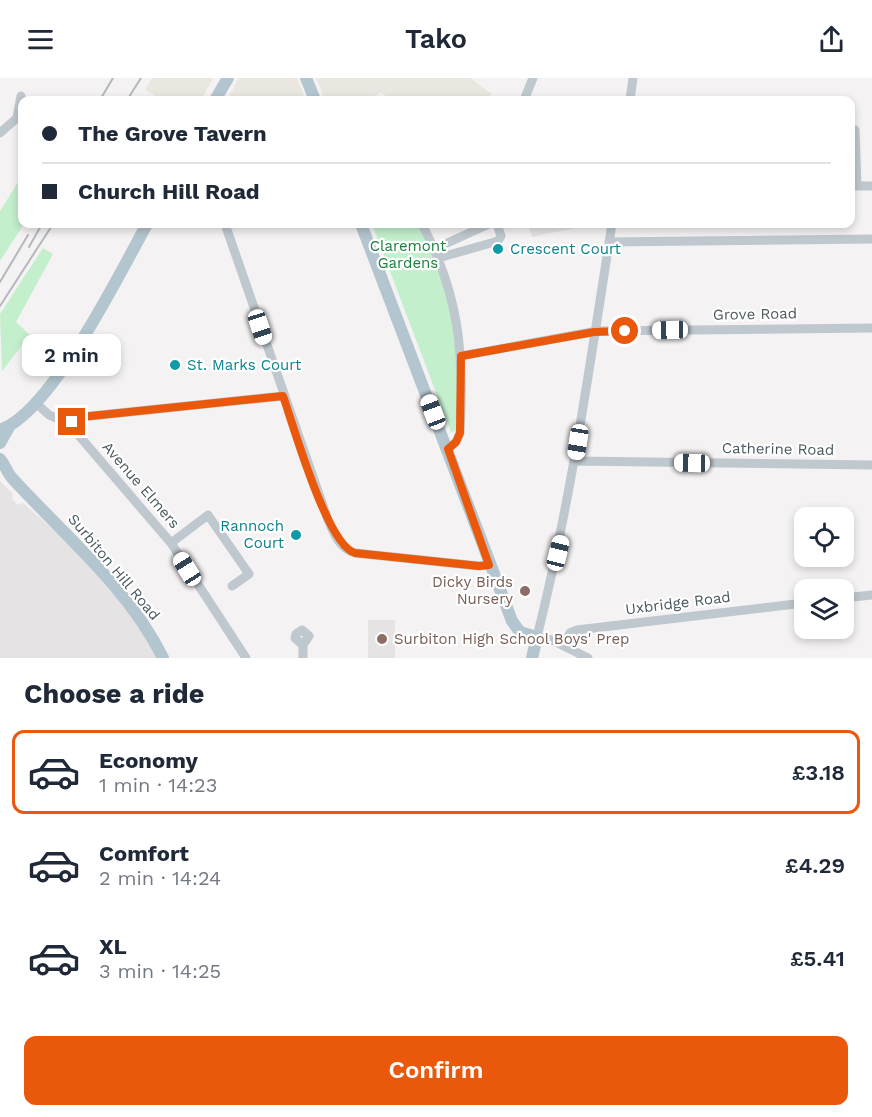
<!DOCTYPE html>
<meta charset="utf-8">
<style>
:root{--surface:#fff;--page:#f2f2f3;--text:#1f2937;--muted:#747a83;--line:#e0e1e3;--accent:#ea580c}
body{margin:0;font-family:"Work Sans",sans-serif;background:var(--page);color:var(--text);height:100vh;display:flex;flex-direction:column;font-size:22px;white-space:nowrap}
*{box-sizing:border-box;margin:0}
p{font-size:20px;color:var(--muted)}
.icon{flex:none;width:33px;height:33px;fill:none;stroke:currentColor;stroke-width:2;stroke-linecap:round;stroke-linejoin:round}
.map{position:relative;height:580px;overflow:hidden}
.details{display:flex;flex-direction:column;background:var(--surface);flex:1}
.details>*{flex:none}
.top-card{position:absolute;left:18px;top:18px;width:837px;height:132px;border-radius:12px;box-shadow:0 3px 9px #0003;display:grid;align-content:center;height:132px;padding:0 24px;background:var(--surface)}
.controls{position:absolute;left:794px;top:429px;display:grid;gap:12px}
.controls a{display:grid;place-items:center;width:60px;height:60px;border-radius:12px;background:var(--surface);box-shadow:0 3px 9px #0003;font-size:30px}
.end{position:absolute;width:27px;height:27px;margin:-14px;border:8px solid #ea580c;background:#fff;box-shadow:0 0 0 3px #fff}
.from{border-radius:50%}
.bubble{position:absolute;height:42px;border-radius:12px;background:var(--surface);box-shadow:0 3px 9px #0003;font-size:20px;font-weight:600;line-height:42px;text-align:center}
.car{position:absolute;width:18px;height:36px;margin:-18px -9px;border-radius:8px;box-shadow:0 0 4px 2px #0007;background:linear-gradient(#fff 24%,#345 0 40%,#fff 0 76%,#345 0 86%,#fff 0)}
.top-card b{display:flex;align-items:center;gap:21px;height:57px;font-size:22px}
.top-card b+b{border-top:2px solid var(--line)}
.top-card i{width:15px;height:15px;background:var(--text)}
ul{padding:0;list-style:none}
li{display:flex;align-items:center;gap:18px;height:84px;margin:0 12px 9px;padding:0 12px;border:3px solid transparent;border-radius:12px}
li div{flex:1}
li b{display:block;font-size:22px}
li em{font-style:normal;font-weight:600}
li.current{border-color:var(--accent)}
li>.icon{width:54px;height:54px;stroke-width:1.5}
h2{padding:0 24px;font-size:27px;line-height:72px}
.button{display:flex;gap:12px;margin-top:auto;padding:12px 24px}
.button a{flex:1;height:69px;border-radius:12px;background:var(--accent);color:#fff;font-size:24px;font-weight:600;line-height:69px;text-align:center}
header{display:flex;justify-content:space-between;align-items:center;height:78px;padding:0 24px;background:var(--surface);font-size:27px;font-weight:600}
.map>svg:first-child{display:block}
</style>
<header><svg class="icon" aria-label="menu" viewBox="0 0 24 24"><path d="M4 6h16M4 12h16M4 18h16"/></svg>Tako<svg class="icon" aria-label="share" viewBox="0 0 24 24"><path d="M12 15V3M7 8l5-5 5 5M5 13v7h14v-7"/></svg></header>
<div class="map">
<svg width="872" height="580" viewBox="0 0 872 580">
<rect width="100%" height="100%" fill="#f4f2f2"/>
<path fill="#eae6e0" d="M 152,0 L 213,0 L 201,22 L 163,22 L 145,12 Z
M 239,0 L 297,0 L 306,22 L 227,22 Z
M 316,0 L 470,0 L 492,16 L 485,22 L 391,22 L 381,14 L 369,22 L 325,22 Z"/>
<path fill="#e5e3e4" d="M 528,146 L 594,146 L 532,159 Z
M 0,403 L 13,416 L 12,421 L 18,427 L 23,425 L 80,475 L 146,553 L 161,580 L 0,580 Z
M 368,542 L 395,542 L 395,580 L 368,580 Z"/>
<path fill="#c3efcd" d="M 22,98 L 24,146 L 0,183 L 0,133 Z
M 372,146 L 418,146 L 424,157 L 456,241 L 460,299 L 455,353 L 451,354 Z
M 43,170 L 53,176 L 16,244 L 30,257 L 2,293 L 0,236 Z"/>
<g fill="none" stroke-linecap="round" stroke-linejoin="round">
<path stroke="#bec8ce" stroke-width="9" d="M 524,22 L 533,0
M 630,22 L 633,0
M 855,52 L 857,108
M 0,55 L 17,40 L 21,18
M 853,108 L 872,108
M 225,146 L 328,442 C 334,456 340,471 355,475 L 479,488 L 489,487
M 422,146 C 460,219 464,274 460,355 L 456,364 L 448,371
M 609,164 L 872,161
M 434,171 L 489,146
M 438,180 L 498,163 L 501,158 L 497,146
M 461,278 L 597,253 L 872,250
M 36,325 L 49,337 L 69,346 L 171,465 L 246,580
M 69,346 L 81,339 L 283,318
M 575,383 L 872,387
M 171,465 L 208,437 L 249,496 L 232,508
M 843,520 L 872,517
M 303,567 L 295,560 L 296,556 L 302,552 L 309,558 L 303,567 L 303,580
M 564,567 L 570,555 L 577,552 L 804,525
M 588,580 L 552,562 L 537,559 C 571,423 590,285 612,146"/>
<path stroke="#b3c5cf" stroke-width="12" d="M 306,0 L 315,22
M 215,22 L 228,0
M 361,146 L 512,543 L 520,554 L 537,559 L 532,580
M 0,352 C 51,335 120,195 147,146
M 0,365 L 9,349
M 0,381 C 5,387 7,394 12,400 C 64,457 128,509 163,580"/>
<path stroke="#b4b8bc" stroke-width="2" d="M 100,22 L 113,0
M 127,22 L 141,0
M 29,169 L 42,146
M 0,204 L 28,157
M 0,228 L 53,146"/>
</g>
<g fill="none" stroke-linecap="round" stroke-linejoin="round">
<path stroke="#ea580c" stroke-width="8" d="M 72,344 L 81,339 L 283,318 C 294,349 327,467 355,475 L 479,488 L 489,487 L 448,371 L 456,364 L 460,355 L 461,278 L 594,254 L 625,253"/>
</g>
<g fill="#0f9aa8" stroke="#fff" stroke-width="2">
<circle cx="498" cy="171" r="6"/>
<circle cx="175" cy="287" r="6"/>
<circle cx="296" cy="457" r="6"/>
</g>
<g fill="#8d6e63" stroke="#fff" stroke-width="2">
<circle cx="525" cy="513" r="6"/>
<circle cx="382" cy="561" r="6"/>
</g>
<g text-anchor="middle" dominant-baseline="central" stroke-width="4.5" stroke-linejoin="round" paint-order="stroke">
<g font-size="15" fill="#1a813e" stroke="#fff">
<text x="408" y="168">Claremont<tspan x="408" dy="17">Gardens</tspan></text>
</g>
<g font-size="15" fill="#0d838f" stroke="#fff" text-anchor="start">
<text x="510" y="171">Crescent Court</text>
<text x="187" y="287">St. Marks Court</text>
<text x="284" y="448" text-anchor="end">Rannoch<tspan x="284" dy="17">Court</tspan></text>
</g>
<g font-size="15" fill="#4a585f" stroke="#fff">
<text transform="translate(755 236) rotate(-1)">Grove Road</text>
<text transform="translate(778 371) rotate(1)">Catherine Road</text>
<text transform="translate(141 407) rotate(49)">Avenue Elmers</text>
<text transform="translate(114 489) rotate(50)">Surbiton Hill Road</text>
<text transform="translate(678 525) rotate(-7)">Uxbridge Road</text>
</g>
<g font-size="15" fill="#785e54" stroke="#fff" text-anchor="end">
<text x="513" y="504">Dicky Birds<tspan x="513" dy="17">Nursery</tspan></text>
<text x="394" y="561" text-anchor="start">Surbiton High School Boys' Prep</text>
</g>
</g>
</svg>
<div class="controls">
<a><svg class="icon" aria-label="locate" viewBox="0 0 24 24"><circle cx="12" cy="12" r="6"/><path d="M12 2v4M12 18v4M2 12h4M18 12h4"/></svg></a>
<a><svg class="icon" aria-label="layers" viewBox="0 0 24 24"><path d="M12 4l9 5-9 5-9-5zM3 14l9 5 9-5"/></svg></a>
</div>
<i class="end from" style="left:625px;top:253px"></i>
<i class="end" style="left:72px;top:344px"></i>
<div class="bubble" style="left:22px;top:256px;width:99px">2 min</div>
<i class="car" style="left:260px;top:249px;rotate:162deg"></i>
<i class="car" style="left:670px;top:252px;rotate:269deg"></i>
<i class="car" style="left:433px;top:334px;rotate:339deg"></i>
<i class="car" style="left:578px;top:364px;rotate:189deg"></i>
<i class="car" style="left:692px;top:385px;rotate:271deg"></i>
<i class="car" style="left:558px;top:475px;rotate:14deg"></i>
<i class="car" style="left:187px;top:491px;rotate:328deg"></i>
<div class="top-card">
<b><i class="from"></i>The Grove Tavern</b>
<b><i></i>Church Hill Road</b>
</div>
</div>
<section class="details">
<h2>Choose a ride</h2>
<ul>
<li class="current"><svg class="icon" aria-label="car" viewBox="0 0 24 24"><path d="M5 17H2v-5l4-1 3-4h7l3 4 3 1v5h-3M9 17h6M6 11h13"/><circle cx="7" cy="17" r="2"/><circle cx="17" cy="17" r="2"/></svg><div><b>Economy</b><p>1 min · 14:23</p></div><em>£3.18</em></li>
<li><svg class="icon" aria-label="car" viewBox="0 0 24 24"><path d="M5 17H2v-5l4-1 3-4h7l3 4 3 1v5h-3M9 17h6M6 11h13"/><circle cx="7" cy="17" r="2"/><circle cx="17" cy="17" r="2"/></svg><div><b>Comfort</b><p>2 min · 14:24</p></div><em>£4.29</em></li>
<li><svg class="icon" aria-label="car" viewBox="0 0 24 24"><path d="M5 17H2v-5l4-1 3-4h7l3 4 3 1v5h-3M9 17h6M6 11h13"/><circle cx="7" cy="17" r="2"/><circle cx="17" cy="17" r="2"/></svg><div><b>XL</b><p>3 min · 14:25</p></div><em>£5.41</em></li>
</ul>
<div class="button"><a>Confirm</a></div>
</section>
